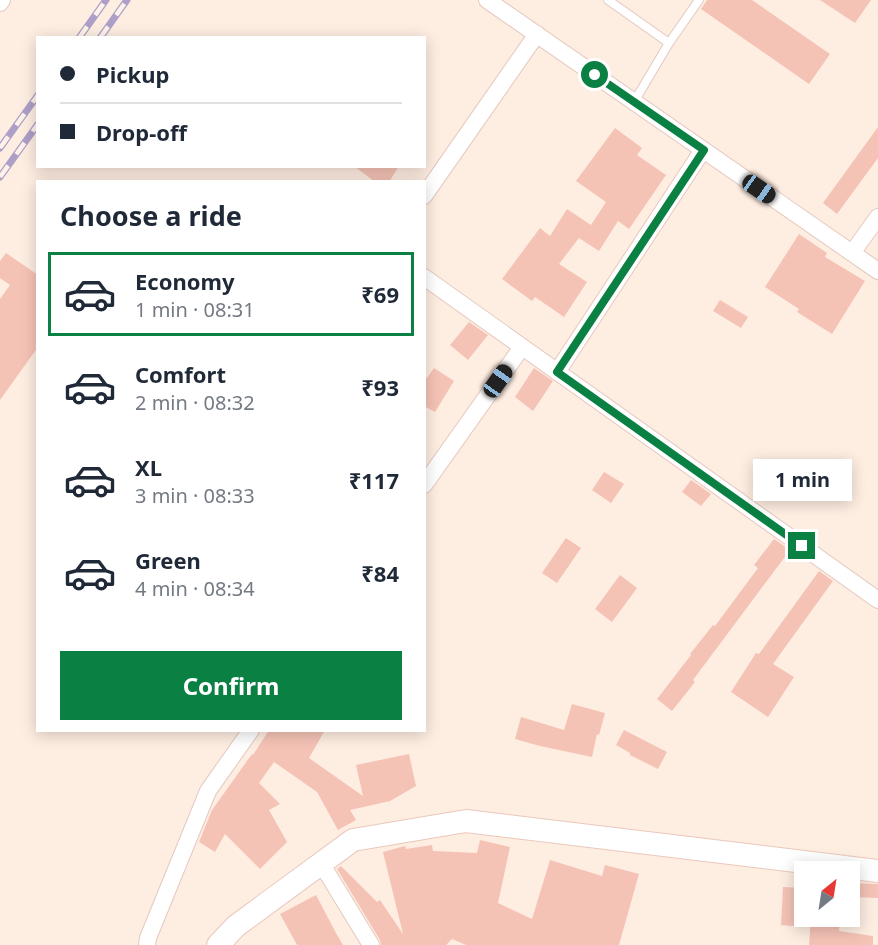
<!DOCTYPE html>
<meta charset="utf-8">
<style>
:root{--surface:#fff;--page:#f2f2f3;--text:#1f2937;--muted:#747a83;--line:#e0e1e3;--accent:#0b8043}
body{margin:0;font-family:"Noto Sans",sans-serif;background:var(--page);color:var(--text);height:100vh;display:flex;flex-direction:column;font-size:22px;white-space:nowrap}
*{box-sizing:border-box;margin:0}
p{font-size:20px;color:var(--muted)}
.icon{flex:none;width:33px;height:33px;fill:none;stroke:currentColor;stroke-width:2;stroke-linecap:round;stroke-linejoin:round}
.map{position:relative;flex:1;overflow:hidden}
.sheet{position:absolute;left:36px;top:180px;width:390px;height:552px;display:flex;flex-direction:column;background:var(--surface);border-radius:0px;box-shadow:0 3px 15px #0003}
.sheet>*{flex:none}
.top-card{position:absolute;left:36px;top:36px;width:390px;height:132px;border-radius:0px;box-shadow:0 3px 15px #0003;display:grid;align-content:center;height:132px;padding:0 24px;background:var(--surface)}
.needle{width:39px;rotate:30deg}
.tools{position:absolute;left:794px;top:861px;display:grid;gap:12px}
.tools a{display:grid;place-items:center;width:66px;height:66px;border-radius:0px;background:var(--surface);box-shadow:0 3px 15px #0003;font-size:30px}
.end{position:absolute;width:27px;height:27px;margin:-14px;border:8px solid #0b8043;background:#fff;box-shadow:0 0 0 3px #fff}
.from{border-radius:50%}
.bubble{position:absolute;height:42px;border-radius:0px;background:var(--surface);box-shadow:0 3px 15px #0003;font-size:20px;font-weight:700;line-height:42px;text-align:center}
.car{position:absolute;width:18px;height:36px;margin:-18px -9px;border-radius:8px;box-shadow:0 0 4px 2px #0007;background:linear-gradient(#222 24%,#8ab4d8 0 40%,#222 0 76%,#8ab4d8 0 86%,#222 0)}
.top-card b{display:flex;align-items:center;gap:21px;height:57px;font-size:22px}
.top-card b+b{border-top:2px solid var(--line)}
.top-card i{width:15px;height:15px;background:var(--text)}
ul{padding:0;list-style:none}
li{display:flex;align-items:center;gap:18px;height:84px;margin:0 12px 9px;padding:0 12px;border:3px solid transparent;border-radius:0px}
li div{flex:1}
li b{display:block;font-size:22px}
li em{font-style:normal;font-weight:700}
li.on{border-color:var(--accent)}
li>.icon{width:54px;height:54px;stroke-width:1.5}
h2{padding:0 24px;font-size:27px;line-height:72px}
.button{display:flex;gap:12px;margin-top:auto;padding:12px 24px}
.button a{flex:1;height:69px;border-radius:0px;background:var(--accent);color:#fff;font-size:24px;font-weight:700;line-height:69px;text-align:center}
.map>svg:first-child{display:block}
</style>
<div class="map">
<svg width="878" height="945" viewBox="0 0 878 945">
<rect width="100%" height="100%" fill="#feede1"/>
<path fill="#f5c3b6" d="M 707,0 L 752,0 L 830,54 L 809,84 L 701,9 Z
M 820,0 L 871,0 L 855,23 Z
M 878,127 L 878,158 L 837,214 L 823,203 Z
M 615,128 L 642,148 L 637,155 L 666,175 L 629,229 L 618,221 L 599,251 L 579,238 L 559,264 L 587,282 L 564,317 L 535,297 L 532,301 L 502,279 L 540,228 L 550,236 L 567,209 L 591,225 L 606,202 L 576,181 Z
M 354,166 L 399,166 L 389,182 L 375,182 Z
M 799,234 L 827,253 L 825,257 L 865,281 L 832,334 L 797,312 L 799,309 L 765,287 Z
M 6,253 L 38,275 L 38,347 L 0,400 L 0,299 L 10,285 L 0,278 L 0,261 Z
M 720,300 L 748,317 L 741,328 L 713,311 Z
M 469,322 L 488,335 L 468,360 L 450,345 Z
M 434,368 L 454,381 L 435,412 L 424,406 L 424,382 Z
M 534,368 L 553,381 L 533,411 L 515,397 Z
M 604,472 L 624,484 L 611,503 L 592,490 Z
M 691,480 L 711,494 L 701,506 L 682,492 Z
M 566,538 L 581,548 L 557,583 L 542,573 Z
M 774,539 L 790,550 L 693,680 L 695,682 L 672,711 L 657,699 L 691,655 L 690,654 L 713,625 L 715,626 L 758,568 L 754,565 Z
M 819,571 L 833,581 L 773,664 L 794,677 L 768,717 L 731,692 L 756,653 L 759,654 Z
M 620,575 L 637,588 L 612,622 L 595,609 Z
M 572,704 L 605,713 L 599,735 L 597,734 L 592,757 L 540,746 L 515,739 L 521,717 L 564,730 Z
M 269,730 L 325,730 L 309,758 L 363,796 L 356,765 L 409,754 L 416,786 L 390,801 L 350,810 L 356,820 L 338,830 L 317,792 L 274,762 L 259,783 L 280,804 L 269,810 L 287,842 L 260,869 L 225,834 L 215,852 L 199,842 L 212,810 L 252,754 L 253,755 Z
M 624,730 L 667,752 L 658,769 L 630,755 L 630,753 L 616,745 Z
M 480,840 L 510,847 L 498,903 L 532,919 L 550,860 L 602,876 L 605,865 L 639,874 L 619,945 L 466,945 L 452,939 L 446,945 L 381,945 L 380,940 L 337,869 L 341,866 L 377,902 L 380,900 L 403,934 L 383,852 L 405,846 L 406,849 L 432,845 L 433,851 L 477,853 Z
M 851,883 L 878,884 L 878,898 L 850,897 Z
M 783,887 L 804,888 L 804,927 L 781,925 Z
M 316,895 L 336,933 L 343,945 L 297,945 L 280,914 Z
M 811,916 L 840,916 L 839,931 L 873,936 L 873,945 L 809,945 Z"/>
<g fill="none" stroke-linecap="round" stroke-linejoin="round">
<g stroke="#e4c9bf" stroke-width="10">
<path id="lane" d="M 608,0 L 669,43 L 699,0
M 634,102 L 669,43"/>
</g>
<g stroke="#e4c9bf" stroke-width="18">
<path id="street" d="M 487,0 L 878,271
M 0,3 L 2,0
M 424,196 L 537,34
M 852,253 L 878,217
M 424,277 L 878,600
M 557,372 L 703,150
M 424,485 L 522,347
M 321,863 L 371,945
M 147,945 L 148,938 L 208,791 L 251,730"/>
</g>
<g stroke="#eac8bc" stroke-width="24">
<path id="secondary" d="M 218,945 L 236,926 L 353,840 L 466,821 L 878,871"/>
</g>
<use href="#lane" stroke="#fff" stroke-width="8"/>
<use href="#street" stroke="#fff" stroke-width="16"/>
<use href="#secondary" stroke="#fff" stroke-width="22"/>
<g stroke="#ad9fc7" stroke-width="7">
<path id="rail" d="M 79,38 L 106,0
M 100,38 L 127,0
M 0,148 L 38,95
M 0,177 L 38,124"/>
</g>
<use href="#rail" stroke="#fff2e8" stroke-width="4.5" stroke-dasharray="14" stroke-linecap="butt"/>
</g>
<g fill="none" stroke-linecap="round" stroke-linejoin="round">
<path stroke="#0b8043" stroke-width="8" d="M 595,75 L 704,150 L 557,372 L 802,546"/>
</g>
</svg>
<div class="tools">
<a><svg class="needle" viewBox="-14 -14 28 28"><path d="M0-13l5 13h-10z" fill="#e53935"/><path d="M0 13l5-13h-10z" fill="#747a83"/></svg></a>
</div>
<i class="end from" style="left:595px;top:75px"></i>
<i class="end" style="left:802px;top:546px"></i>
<div class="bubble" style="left:753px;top:459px;width:99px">1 min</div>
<i class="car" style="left:759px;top:189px;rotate:125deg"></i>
<i class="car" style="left:498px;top:381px;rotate:35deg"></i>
<div class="top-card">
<b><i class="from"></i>Pickup</b>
<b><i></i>Drop-off</b>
</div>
<section class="sheet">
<h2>Choose a ride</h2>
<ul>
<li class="on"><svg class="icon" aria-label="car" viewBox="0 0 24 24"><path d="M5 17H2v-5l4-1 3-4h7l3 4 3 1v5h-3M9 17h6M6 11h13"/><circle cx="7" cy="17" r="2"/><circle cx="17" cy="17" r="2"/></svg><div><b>Economy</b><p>1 min · 08:31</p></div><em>₹69</em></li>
<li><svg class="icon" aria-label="car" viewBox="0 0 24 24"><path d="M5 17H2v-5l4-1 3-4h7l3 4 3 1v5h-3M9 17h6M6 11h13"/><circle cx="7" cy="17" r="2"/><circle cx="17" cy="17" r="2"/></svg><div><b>Comfort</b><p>2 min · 08:32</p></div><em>₹93</em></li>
<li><svg class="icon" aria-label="car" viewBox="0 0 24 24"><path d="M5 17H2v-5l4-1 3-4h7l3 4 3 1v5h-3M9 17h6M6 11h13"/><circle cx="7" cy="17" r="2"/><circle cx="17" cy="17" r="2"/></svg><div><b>XL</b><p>3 min · 08:33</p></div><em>₹117</em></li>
<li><svg class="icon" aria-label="car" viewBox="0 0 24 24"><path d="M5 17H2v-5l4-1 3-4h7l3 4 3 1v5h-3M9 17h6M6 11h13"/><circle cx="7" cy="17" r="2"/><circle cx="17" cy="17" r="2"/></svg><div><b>Green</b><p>4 min · 08:34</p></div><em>₹84</em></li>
</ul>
<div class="button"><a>Confirm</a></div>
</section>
</div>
